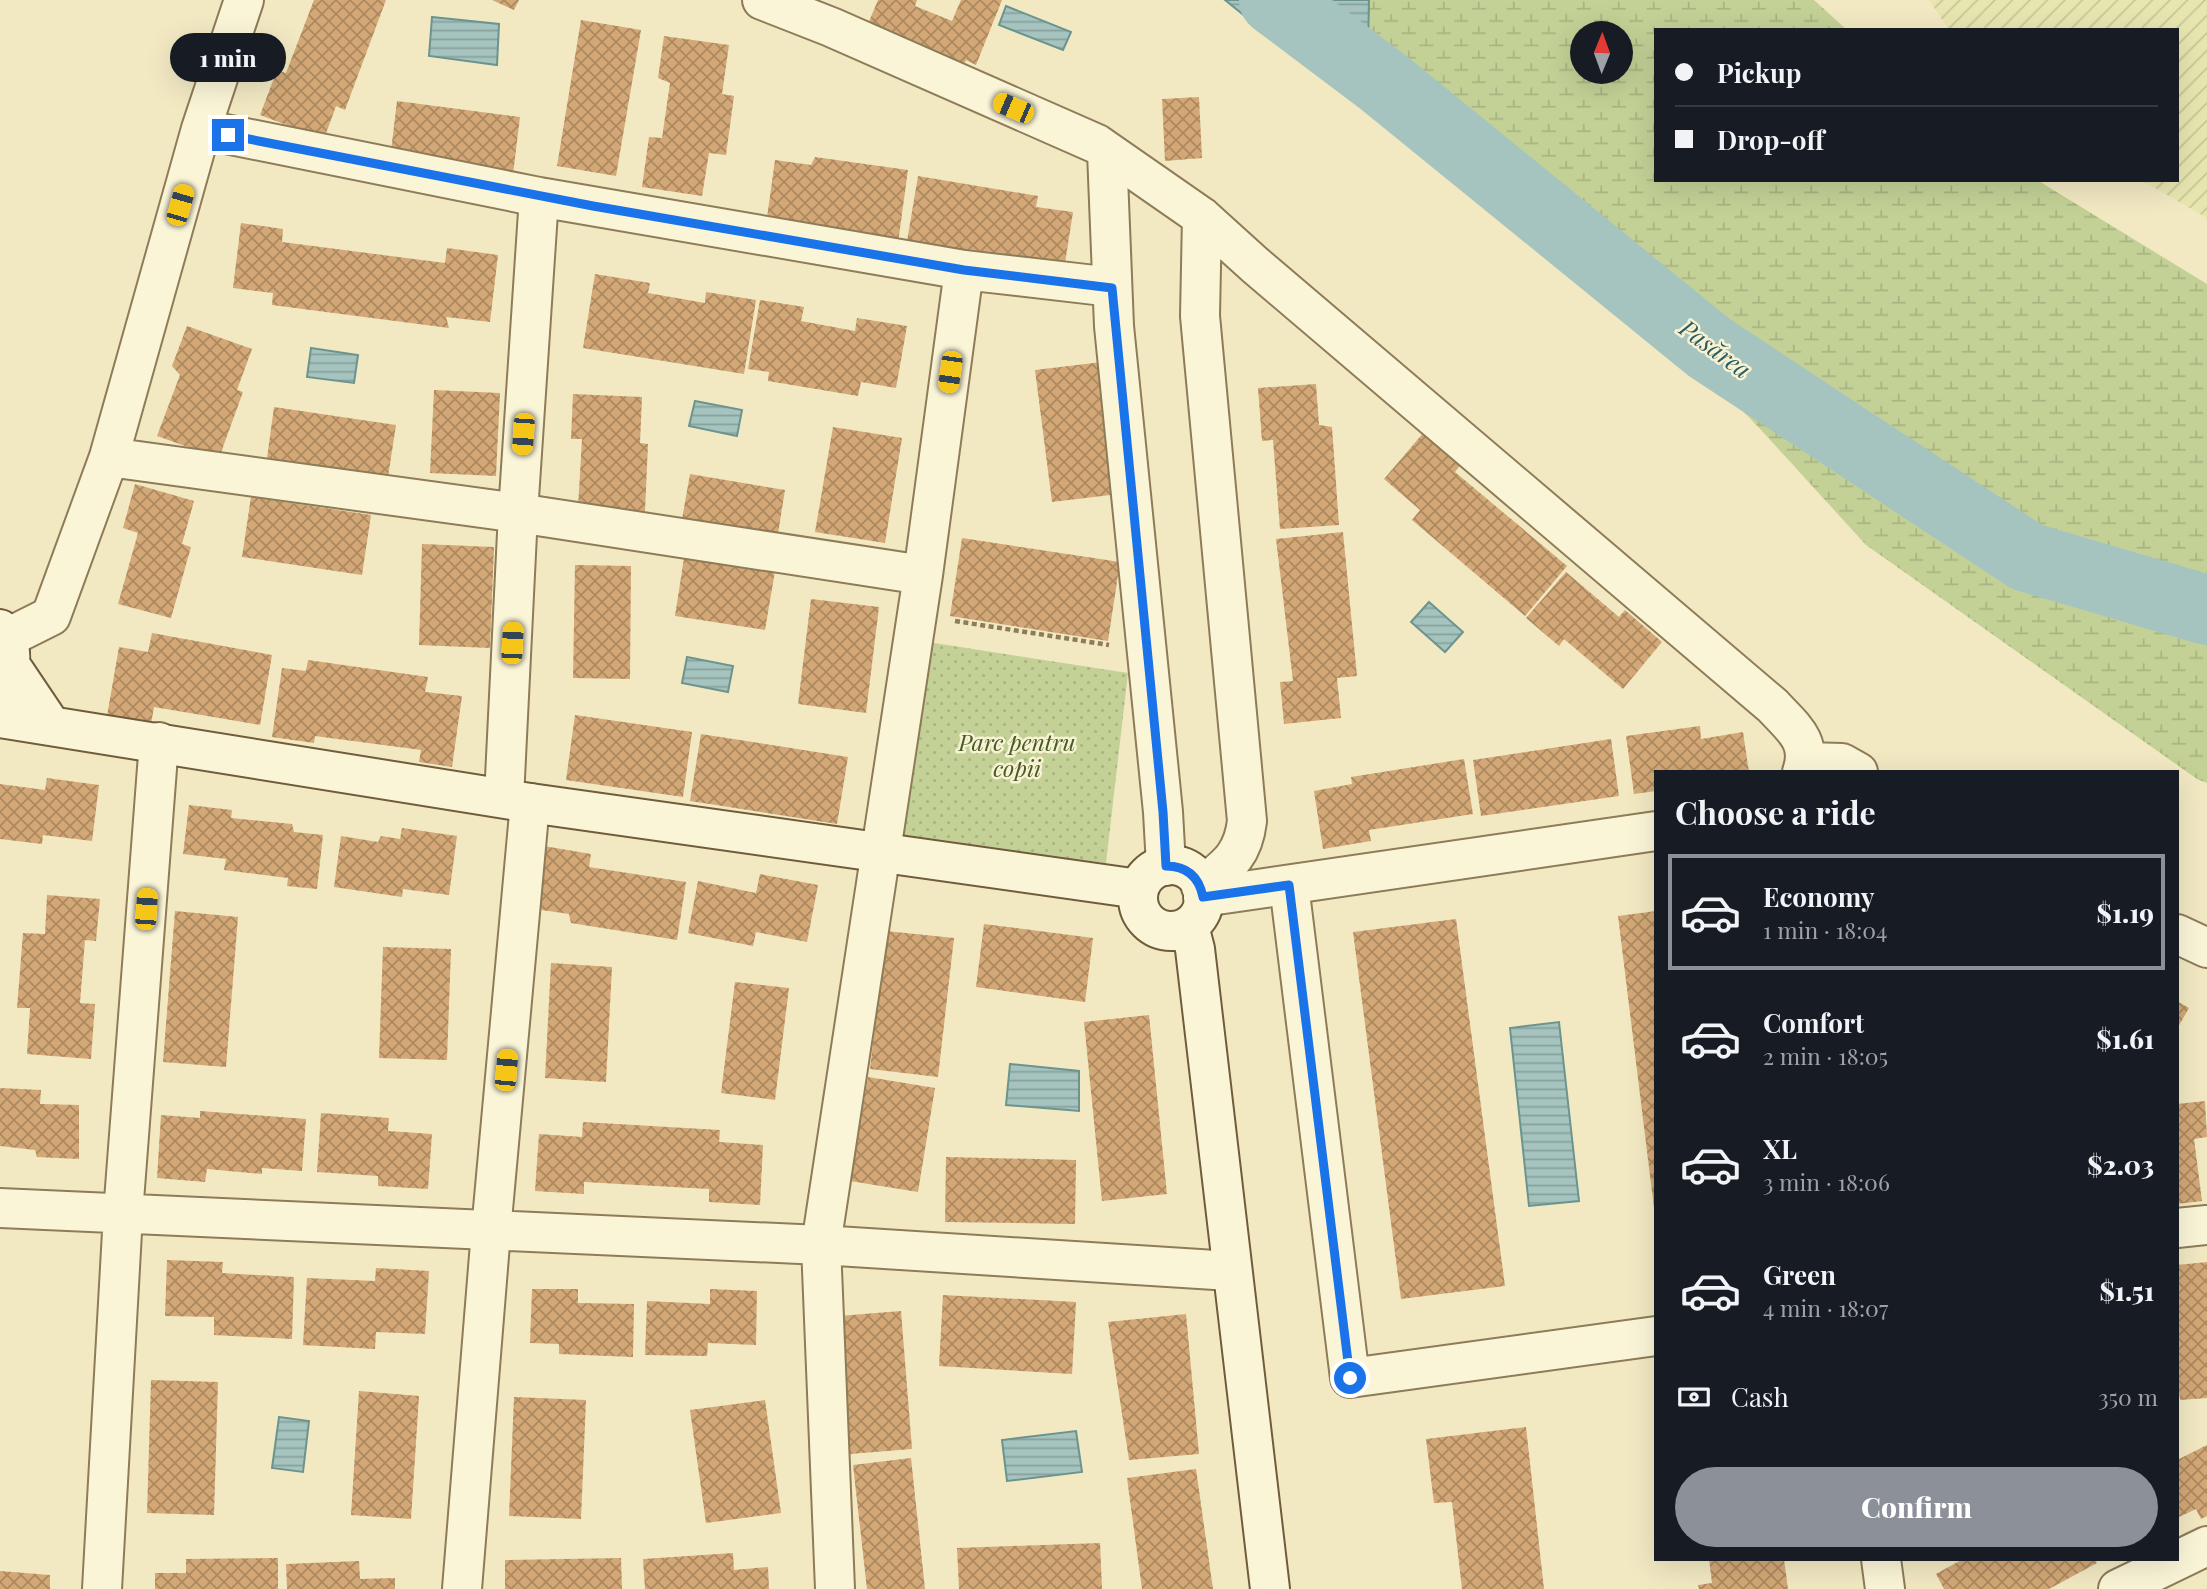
<!DOCTYPE html>
<meta charset="utf-8">
<style>
:root{--surface:#171b24;--page:#20242c;--text:#f1f3f6;--muted:#9ea1a6;--line:#363941;--accent:#8c9099}
body{margin:0;font-family:"Playfair Display",serif;background:var(--page);color:var(--text);height:100vh;display:flex;flex-direction:column;font-size:26px;white-space:nowrap}
*{box-sizing:border-box;margin:0}
p{font-size:23px;color:var(--muted)}
.icon{flex:none;width:38px;height:38px;fill:none;stroke:currentColor;stroke-width:2;stroke-linecap:round;stroke-linejoin:round}
.map{position:relative;flex:1;overflow:hidden}
.side{position:absolute;left:1654px;top:770px;width:525px;height:791px;display:flex;flex-direction:column;background:var(--surface);border-radius:0px;box-shadow:0 7px 28px #0002}
.side>*{flex:none}
.hud{position:absolute;left:1654px;top:28px;width:525px;height:154px;border-radius:0px;box-shadow:0 7px 28px #0002;display:grid;align-content:center;height:154px;padding:0 21px;background:var(--surface)}
.needle{width:46px;rotate:1deg}
.tools{position:absolute;left:1570px;top:21px;display:grid;gap:14px}
.tools a{display:grid;place-items:center;width:63px;height:63px;border-radius:50%;background:var(--surface);box-shadow:0 7px 28px #0002;font-size:35px}
.end{position:absolute;width:32px;height:32px;margin:-16px;border:9px solid #1a73e8;background:#fff;box-shadow:0 0 0 4px #fff}
.from{border-radius:50%}
.bubble{position:absolute;height:49px;border-radius:24px;background:var(--surface);box-shadow:0 7px 28px #0002;font-size:23px;font-weight:800;line-height:49px;text-align:center}
.car{position:absolute;width:21px;height:42px;margin:-21px -10px;border-radius:9px;box-shadow:0 0 5px 2px #0007;background:linear-gradient(#f5c518 24%,#345 0 40%,#f5c518 0 76%,#345 0 86%,#f5c518 0)}
.hud b{display:flex;align-items:center;gap:24px;height:66px;font-size:26px}
.hud b+b{border-top:2px solid var(--line)}
.hud i{width:18px;height:18px;background:var(--text)}
ul{padding:0;list-style:none}
li{display:flex;align-items:center;gap:21px;height:116px;margin:0 14px 10px;padding:0 7px;border:4px solid transparent;border-radius:0px}
li div{flex:1}
li b{display:block;font-size:26px}
li em{font-style:normal;font-weight:800}
li.on{border-color:var(--accent)}
li>.icon{width:63px;height:63px;stroke-width:1.5}
h2{padding:0 21px;font-size:32px;line-height:84px}
.pay{display:flex;align-items:center;gap:18px;height:77px;padding:0 21px;font-size:26px}
.pay p{margin-inline-start:auto}
.primary-button{display:flex;gap:14px;margin-top:auto;padding:14px 21px}
.primary-button a{flex:1;height:80px;border-radius:42px;background:var(--accent);color:#fff;font-size:28px;font-weight:800;line-height:80px;text-align:center}
.map>svg:first-child{display:block}
</style>
<div class="map">
<svg width="2207" height="1589" viewBox="0 0 2207 1589">
<defs>
<pattern id="farmland-furrows" width="10" height="10" patternUnits="userSpaceOnUse" patternTransform="scale(1.75)"><rect width="10" height="10" fill="#e8e6b0"/><path d="M-1 1l2-2M0 10L10 0M9 11l2-2" fill="none" stroke="#c8c697"/></pattern>
<pattern id="wetland-marsh" width="20" height="14" patternUnits="userSpaceOnUse" patternTransform="scale(1.75)"><rect width="20" height="14" fill="#c3d196"/><path d="M1 5h8M5 5V1M11 12h8M15 12V8" fill="none" stroke="#a8b481"/></pattern>
<pattern id="park-dots" width="8" height="8" patternUnits="userSpaceOnUse" patternTransform="scale(1.75)"><rect width="8" height="8" fill="#c3d196"/><path d="M2 2h.1M6 6h.1" fill="none" stroke="#a8b481" stroke-width="1.8" stroke-linecap="round"/></pattern>
<pattern id="water-rules" width="6" height="5" patternUnits="userSpaceOnUse" patternTransform="scale(1.75)"><rect width="6" height="5" fill="#a6c4bf"/><path d="M0 2.5h6" fill="none" stroke="#88a09b"/></pattern>
<pattern id="building-cross-hatch" width="8" height="8" patternUnits="userSpaceOnUse" patternTransform="scale(1.75)"><rect width="8" height="8" fill="#d3a876"/><path d="M0 0l8 8M0 8l8-8" fill="none" stroke="#ac8960"/></pattern>
</defs>
<rect width="100%" height="100%" fill="#f2e9c3"/>
<path fill="url(#farmland-furrows)" d="M 1929,0 L 2207,0 L 2207,218 L 2141,180 L 2177,180 L 2177,30 L 1949,30 Z"/>
<path fill="url(#wetland-marsh)" fill-rule="evenodd" d="M 1369,0 L 1814,0 L 1847,30 L 1656,30 L 1656,180 L 2037,180 L 2207,284 L 2207,783 L 2197,779 L 1866,545 L 1762,431 L 1673,338 L 1542,247 L 1376,113 L 1336,64 L 1368,45 ZM 1582,33 L 1620,33 L 1620,72 L 1582,72 Z"/>
<path fill="url(#park-dots)" d="M 928,642 L 1128,673 L 1106,863 L 896,838 Z"/>
<path fill="url(#water-rules)" stroke="#6b948f" stroke-width="2" d="M 1225,0 L 1369,0 L 1368,45 L 1336,64 L 1277,42 Z
M 1006,6 L 1071,32 L 1063,50 L 999,25 Z
M 432,17 L 499,24 L 497,65 L 429,56 Z
M 311,348 L 358,355 L 354,383 L 307,377 Z
M 695,401 L 742,410 L 737,436 L 689,426 Z
M 1429,602 L 1463,632 L 1445,652 L 1411,622 Z
M 687,657 L 733,666 L 728,692 L 682,683 Z
M 1559,1022 L 1579,1201 L 1529,1206 L 1510,1028 Z
M 1010,1064 L 1079,1071 L 1079,1111 L 1006,1105 Z
M 279,1417 L 309,1421 L 303,1472 L 272,1468 Z
M 1076,1431 L 1082,1472 L 1007,1481 L 1002,1440 Z"/>
<g fill="none" stroke-linecap="round" stroke-linejoin="round">
<path stroke="#a6c4bf" stroke-width="70" d="M 1274,0 L 1383,82 L 1710,348 L 2027,557 L 2207,610"/>
</g>
<path fill="url(#building-cross-hatch)" d="M 314,0 L 386,0 L 345,110 L 336,106 L 324,139 L 260,115 L 277,70 L 286,73 Z
M 492,0 L 519,0 L 514,10 Z
M 878,0 L 917,0 L 915,6 L 952,21 L 961,0 L 1002,0 L 976,65 L 966,60 L 961,71 L 865,31 Z
M 581,20 L 641,30 L 616,176 L 557,166 Z
M 664,36 L 729,45 L 722,94 L 734,96 L 726,155 L 709,153 L 702,196 L 642,187 L 649,137 L 662,138 L 670,83 L 658,78 Z
M 1199,97 L 1202,158 L 1165,161 L 1162,99 Z
M 397,101 L 520,117 L 513,174 L 390,159 Z
M 815,157 L 908,170 L 898,243 L 765,232 L 775,160 L 811,165 Z
M 918,176 L 1038,196 L 1036,207 L 1073,212 L 1063,276 L 1017,259 L 907,241 Z
M 241,223 L 283,229 L 282,242 L 445,263 L 447,248 L 498,255 L 490,322 L 446,317 L 449,328 L 272,305 L 273,293 L 233,288 Z
M 595,274 L 650,283 L 648,293 L 705,303 L 706,292 L 756,300 L 744,374 L 583,348 Z
M 760,300 L 804,307 L 801,321 L 855,331 L 857,318 L 907,326 L 896,388 L 861,382 L 858,396 L 768,381 L 769,372 L 748,369 Z
M 187,326 L 252,349 L 237,390 L 243,392 L 219,458 L 157,436 L 180,375 L 172,366 Z
M 1102,362 L 1119,494 L 1052,502 L 1035,370 Z
M 1316,384 L 1319,425 L 1332,427 L 1339,525 L 1280,529 L 1273,440 L 1262,441 L 1258,388 Z
M 434,390 L 500,393 L 496,476 L 430,473 Z
M 573,394 L 642,397 L 640,443 L 648,444 L 645,511 L 578,508 L 582,439 L 571,439 Z
M 274,407 L 396,425 L 386,490 L 265,473 Z
M 833,427 L 902,438 L 885,543 L 815,532 Z
M 1424,432 L 1462,463 L 1455,472 L 1567,566 L 1525,616 L 1412,520 L 1420,510 L 1384,479 Z
M 690,474 L 785,490 L 775,552 L 679,536 Z
M 135,484 L 194,501 L 182,544 L 191,547 L 171,618 L 118,604 L 138,533 L 123,528 Z
M 251,497 L 371,515 L 362,575 L 242,557 Z
M 1343,532 L 1357,676 L 1337,678 L 1341,718 L 1284,724 L 1280,682 L 1293,681 L 1276,539 Z
M 962,538 L 1120,562 L 1108,641 L 950,616 Z
M 422,544 L 494,547 L 490,648 L 419,645 Z
M 684,558 L 775,571 L 765,630 L 675,616 Z
M 575,565 L 631,566 L 630,679 L 573,678 Z
M 1566,572 L 1619,617 L 1625,610 L 1662,642 L 1623,689 L 1564,639 L 1559,646 L 1526,618 Z
M 811,599 L 879,607 L 866,713 L 798,704 Z
M 152,633 L 272,655 L 260,725 L 154,707 L 151,724 L 107,716 L 119,647 L 148,652 Z
M 308,660 L 428,677 L 425,692 L 462,696 L 452,767 L 419,762 L 421,750 L 315,736 L 314,743 L 272,737 L 282,668 L 306,671 Z
M 575,715 L 692,732 L 683,797 L 566,780 Z
M 1700,726 L 1701,739 L 1743,732 L 1749,772 L 1656,772 L 1656,791 L 1634,794 L 1626,736 Z
M 701,734 L 848,757 L 837,824 L 690,801 Z
M 1611,739 L 1619,796 L 1481,816 L 1473,760 Z
M 1464,759 L 1473,814 L 1369,830 L 1371,841 L 1323,849 L 1314,791 L 1352,784 L 1351,777 Z
M 47,778 L 99,785 L 92,841 L 43,835 L 42,844 L 0,839 L 0,784 L 45,790 Z
M 189,805 L 232,810 L 231,818 L 292,824 L 294,832 L 323,835 L 317,889 L 287,886 L 288,878 L 224,870 L 226,859 L 183,854 Z
M 402,828 L 457,836 L 449,895 L 403,889 L 402,897 L 334,887 L 341,836 L 378,842 L 381,836 L 400,839 Z
M 538,845 L 591,854 L 589,867 L 686,882 L 677,940 L 571,923 L 569,914 L 528,908 Z
M 760,874 L 818,885 L 807,942 L 756,932 L 753,946 L 688,933 L 698,881 L 756,893 Z
M 47,895 L 100,899 L 96,941 L 85,940 L 80,1003 L 95,1004 L 91,1059 L 27,1054 L 30,1008 L 17,1008 L 23,933 L 45,934 Z
M 175,911 L 238,917 L 226,1067 L 163,1062 Z
M 1656,911 L 1656,1208 L 1654,1208 L 1618,916 Z
M 1456,919 L 1505,1286 L 1401,1299 L 1353,932 Z
M 984,924 L 1093,938 L 1085,1002 L 976,987 Z
M 886,931 L 954,938 L 938,1077 L 870,1069 Z
M 383,947 L 451,949 L 447,1060 L 379,1058 Z
M 551,963 L 612,967 L 606,1082 L 545,1078 Z
M 735,982 L 789,988 L 775,1100 L 721,1093 Z
M 2177,1001 L 2189,1008 L 2177,1029 Z
M 1149,1015 L 1167,1194 L 1102,1201 L 1084,1022 Z
M 868,1077 L 935,1088 L 918,1192 L 850,1181 Z
M 0,1088 L 41,1090 L 40,1104 L 79,1105 L 79,1159 L 37,1157 L 35,1150 L 0,1146 Z
M 2205,1101 L 2207,1137 L 2194,1139 L 2202,1201 L 2177,1204 L 2177,1104 Z
M 200,1111 L 306,1119 L 302,1171 L 262,1168 L 262,1174 L 207,1169 L 205,1182 L 157,1178 L 161,1115 L 200,1118 Z
M 321,1113 L 389,1118 L 388,1131 L 432,1134 L 428,1189 L 378,1186 L 378,1176 L 317,1172 Z
M 583,1122 L 720,1130 L 719,1142 L 763,1145 L 760,1205 L 709,1202 L 709,1189 L 584,1182 L 584,1194 L 535,1191 L 539,1134 L 582,1137 Z
M 946,1157 L 1076,1160 L 1075,1224 L 945,1222 Z
M 167,1260 L 223,1262 L 222,1273 L 294,1277 L 292,1339 L 214,1335 L 214,1317 L 165,1316 Z
M 2207,1262 L 2207,1398 L 2180,1400 L 2177,1374 L 2177,1265 Z
M 376,1268 L 429,1271 L 425,1334 L 376,1332 L 375,1349 L 303,1345 L 307,1278 L 375,1281 Z
M 532,1289 L 578,1289 L 578,1303 L 634,1304 L 633,1357 L 559,1354 L 559,1344 L 530,1343 Z
M 710,1289 L 757,1291 L 756,1345 L 708,1343 L 707,1356 L 645,1355 L 647,1301 L 710,1304 Z
M 943,1295 L 1076,1302 L 1072,1374 L 939,1366 Z
M 901,1311 L 912,1449 L 850,1454 L 839,1316 Z
M 1186,1314 L 1199,1454 L 1129,1460 L 1108,1322 Z
M 151,1380 L 218,1382 L 214,1515 L 147,1513 Z
M 359,1391 L 419,1396 L 411,1519 L 351,1515 Z
M 514,1397 L 586,1400 L 581,1519 L 509,1516 Z
M 765,1400 L 781,1513 L 706,1523 L 690,1410 Z
M 1526,1427 L 1544,1589 L 1462,1589 L 1452,1502 L 1434,1503 L 1426,1439 Z
M 2207,1445 L 2207,1516 L 2201,1519 L 2196,1509 L 2177,1518 L 2177,1460 Z
M 911,1458 L 925,1589 L 867,1589 L 853,1465 Z
M 1196,1469 L 1213,1589 L 1142,1589 L 1127,1478 Z
M 1100,1543 L 1102,1589 L 959,1589 L 957,1548 Z
M 733,1553 L 734,1570 L 768,1567 L 769,1589 L 645,1589 L 643,1559 Z
M 278,1558 L 278,1589 L 155,1589 L 155,1573 L 186,1573 L 186,1559 Z
M 621,1558 L 622,1589 L 505,1589 L 505,1560 Z
M 1709,1559 L 1784,1559 L 1788,1589 L 1699,1589 L 1698,1585 L 1712,1583 Z
M 1963,1559 L 2095,1559 L 2097,1563 L 2049,1589 L 1944,1589 L 1936,1574 Z
M 359,1561 L 360,1579 L 395,1578 L 395,1589 L 287,1589 L 286,1564 Z
M 0,1571 L 50,1575 L 50,1589 L 0,1589 Z"/>
<g fill="none" stroke-linecap="round" stroke-linejoin="round">
<g stroke="#8e7b58" stroke-width="42">
<path id="street" d="M 762,0 L 831,27 L 1097,144 L 1202,217 L 1255,265 L 1773,706 C 1792,727 1813,741 1802,772
M 201,129 L 539,197 L 964,270 L 1112,287
M 1107,152 L 1114,326 L 1163,812 L 1166,866
M 109,457 L 518,513 L 923,575
M 7,638 L 51,616 L 109,457 L 201,129 L 244,0
M 1806,762 L 1842,763 L 1858,772
M 504,798 L 518,513 L 539,197
M 1289,885 L 1350,1378 L 1656,1336
M 1201,887 C 1227,866 1243,856 1247,821 L 1200,316 L 1202,217
M 1203,897 L 1656,831
M 2177,934 L 2207,948
M 0,1208 L 821,1245 L 1231,1271
M 2177,1228 L 2207,1225
M 1881,1559 L 1885,1589
M 102,1589 L 123,1214 L 159,742
M 462,1589 L 491,1231 L 530,803
M 835,1589 L 821,1245 L 923,575 L 964,270
M 2118,1589 L 2207,1546"/>
</g>
<g stroke="#705c3b" stroke-width="42">
<path id="secondary" d="M 0,629 C 15,648 12,668 0,688
M 11,666 L 50,724
M 0,718 L 530,803 L 1139,889
M1138 898a33 33 0 1 1 66 0a33 33 0 1 1-66 0Z
M 1189,926 L 1195,949 L 1270,1589"/>
</g>
<path stroke="#8e7b58" stroke-width="4.5" stroke-dasharray="5 3.5" stroke-linecap="butt" d="M 955,621 L 1109,645"/>
<use href="#street" stroke="#fbf5d8" stroke-width="38"/>
<use href="#secondary" stroke="#fbf5d8" stroke-width="38"/>
</g>
<g fill="none" stroke-linecap="round" stroke-linejoin="round">
<path stroke="#1a73e8" stroke-width="9" d="M 228,135 L 593,206 L 964,270 L 1112,288 L 1163,812 L 1166,866 C 1187,866 1199,877 1203,897 L 1289,885 L 1350,1378"/>
</g>
<g text-anchor="middle" dominant-baseline="central" stroke-width="5" stroke-linejoin="round" paint-order="stroke">
<g font-size="23" font-style="italic" fill="#465b22" stroke="#f8f2d4">
<text x="1017" y="741">Parc pentru<tspan x="1017" dy="26">copii</tspan></text>
</g>
<g font-size="24" font-style="italic" fill="#2b5b5e" stroke="#f8f2d4">
<text transform="translate(1716 348) rotate(36)">Pasărea</text>
</g>
</g>
</svg>
<div class="tools">
<a><svg class="needle" viewBox="-14 -14 28 28"><path d="M0-13l5 13h-10z" fill="#e53935"/><path d="M0 13l5-13h-10z" fill="#9ea1a6"/></svg></a>
</div>
<i class="end from" style="left:1350px;top:1378px"></i>
<i class="end" style="left:228px;top:135px"></i>
<div class="bubble" style="left:170px;top:33px;width:116px">1 min</div>
<i class="car" style="left:1013px;top:108px;rotate:293deg"></i>
<i class="car" style="left:180px;top:205px;rotate:16deg"></i>
<i class="car" style="left:950px;top:372px;rotate:188deg"></i>
<i class="car" style="left:523px;top:434px;rotate:184deg"></i>
<i class="car" style="left:512px;top:643px;rotate:3deg"></i>
<i class="car" style="left:146px;top:909px;rotate:4deg"></i>
<i class="car" style="left:506px;top:1070px;rotate:5deg"></i>
<div class="hud">
<b><i class="from"></i>Pickup</b>
<b><i></i>Drop-off</b>
</div>
<section class="side">
<h2>Choose a ride</h2>
<ul>
<li class="on"><svg class="icon" aria-label="car" viewBox="0 0 24 24"><path d="M5 17H2v-5l4-1 3-4h7l3 4 3 1v5h-3M9 17h6M6 11h13"/><circle cx="7" cy="17" r="2"/><circle cx="17" cy="17" r="2"/></svg><div><b>Economy</b><p>1 min · 18:04</p></div><em>$1.19</em></li>
<li><svg class="icon" aria-label="car" viewBox="0 0 24 24"><path d="M5 17H2v-5l4-1 3-4h7l3 4 3 1v5h-3M9 17h6M6 11h13"/><circle cx="7" cy="17" r="2"/><circle cx="17" cy="17" r="2"/></svg><div><b>Comfort</b><p>2 min · 18:05</p></div><em>$1.61</em></li>
<li><svg class="icon" aria-label="car" viewBox="0 0 24 24"><path d="M5 17H2v-5l4-1 3-4h7l3 4 3 1v5h-3M9 17h6M6 11h13"/><circle cx="7" cy="17" r="2"/><circle cx="17" cy="17" r="2"/></svg><div><b>XL</b><p>3 min · 18:06</p></div><em>$2.03</em></li>
<li><svg class="icon" aria-label="car" viewBox="0 0 24 24"><path d="M5 17H2v-5l4-1 3-4h7l3 4 3 1v5h-3M9 17h6M6 11h13"/><circle cx="7" cy="17" r="2"/><circle cx="17" cy="17" r="2"/></svg><div><b>Green</b><p>4 min · 18:07</p></div><em>$1.51</em></li>
</ul>
<div class="pay"><svg class="icon" aria-label="cash" viewBox="0 0 24 24"><path d="M3 7h18v10H3z"/><circle cx="12" cy="12" r="2"/></svg>Cash<p>350 m</p></div>
<div class="primary-button"><a>Confirm</a></div>
</section>
</div>
